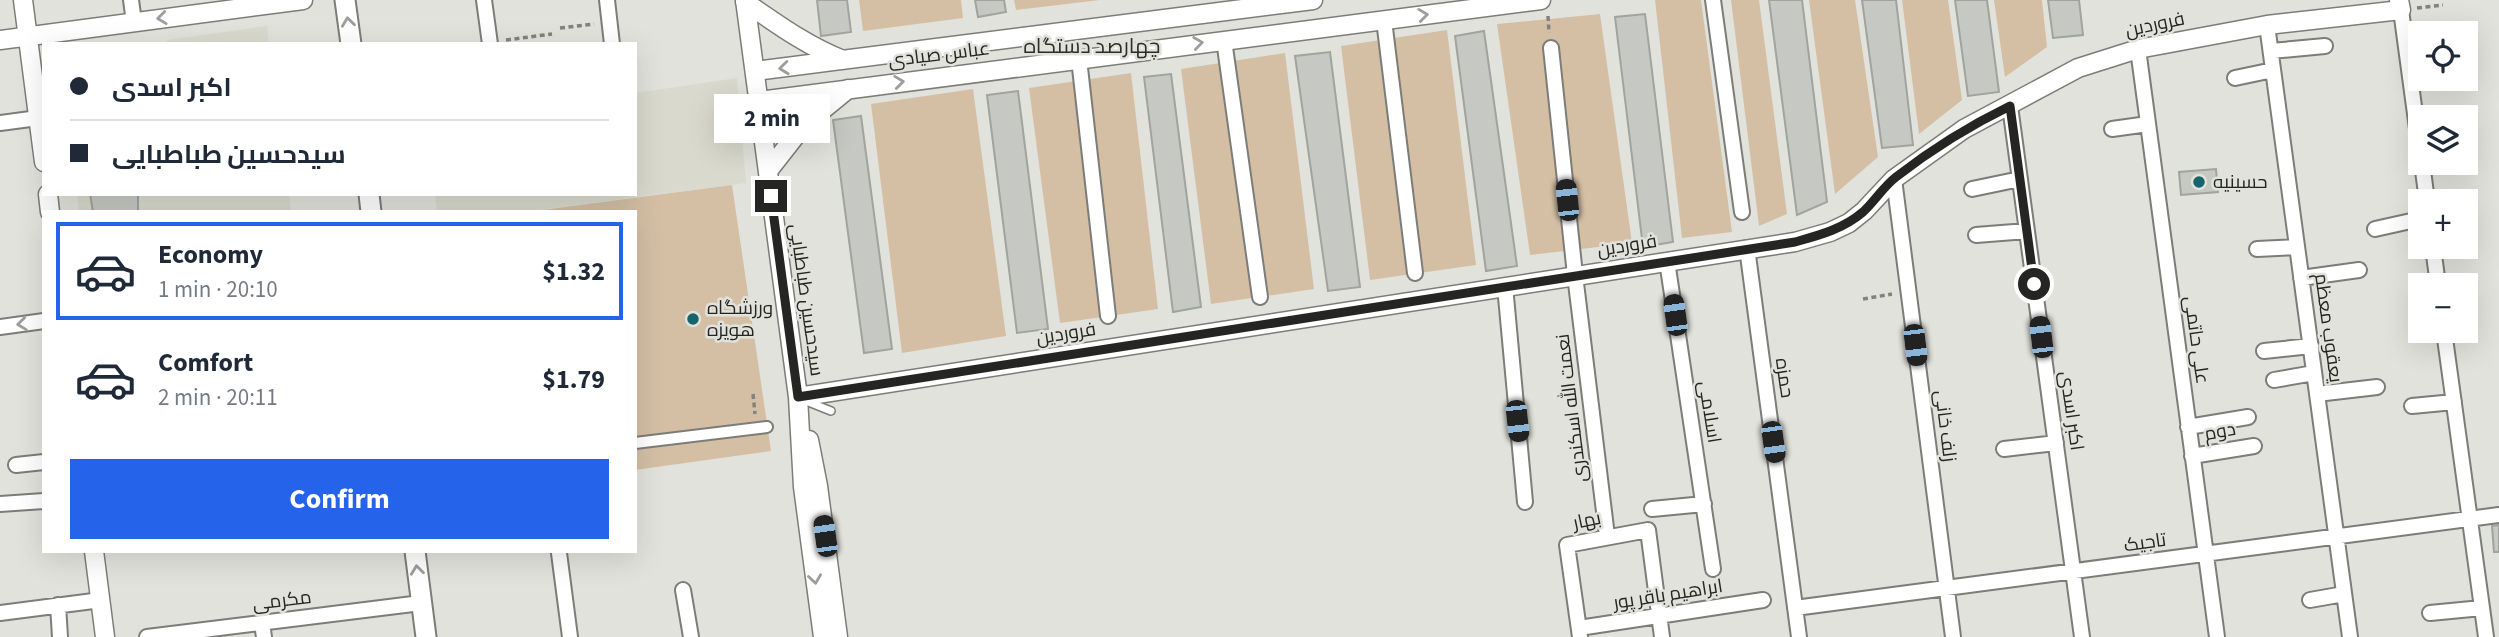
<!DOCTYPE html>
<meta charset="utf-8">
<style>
:root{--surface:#fff;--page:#f2f2f3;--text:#1f2937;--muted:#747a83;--line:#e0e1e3;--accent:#2563eb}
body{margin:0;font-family:"Source Sans 3",Cairo,sans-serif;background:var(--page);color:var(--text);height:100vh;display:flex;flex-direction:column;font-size:26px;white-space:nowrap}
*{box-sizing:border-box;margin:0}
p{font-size:23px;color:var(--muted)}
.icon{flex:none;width:38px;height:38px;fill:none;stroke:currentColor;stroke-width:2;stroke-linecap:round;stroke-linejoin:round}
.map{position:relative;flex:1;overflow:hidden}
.panel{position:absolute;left:42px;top:210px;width:595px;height:343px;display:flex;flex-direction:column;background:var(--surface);border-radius:0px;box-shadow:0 7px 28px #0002}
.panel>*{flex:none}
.guide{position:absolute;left:42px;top:42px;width:595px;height:154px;border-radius:0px;box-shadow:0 7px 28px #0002;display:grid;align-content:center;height:154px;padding:0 28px;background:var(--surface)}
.tools{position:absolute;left:2408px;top:21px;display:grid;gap:14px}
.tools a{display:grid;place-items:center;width:70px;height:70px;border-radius:0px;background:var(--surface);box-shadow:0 7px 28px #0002;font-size:35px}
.end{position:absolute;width:32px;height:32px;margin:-16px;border:9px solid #252523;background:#fff;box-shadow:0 0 0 4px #fff}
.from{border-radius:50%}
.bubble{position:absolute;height:49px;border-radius:0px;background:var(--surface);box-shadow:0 7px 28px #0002;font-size:23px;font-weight:700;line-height:49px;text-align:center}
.car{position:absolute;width:21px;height:42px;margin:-21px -10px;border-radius:9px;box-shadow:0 0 5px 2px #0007;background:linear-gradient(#222 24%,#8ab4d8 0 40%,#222 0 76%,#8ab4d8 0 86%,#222 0)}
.guide b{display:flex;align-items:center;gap:24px;height:66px;font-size:26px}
.guide b+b{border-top:2px solid var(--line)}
.guide i{width:18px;height:18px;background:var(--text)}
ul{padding:12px 0 0;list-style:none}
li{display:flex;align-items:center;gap:21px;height:98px;margin:0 14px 10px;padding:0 14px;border:4px solid transparent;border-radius:0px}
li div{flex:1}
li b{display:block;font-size:26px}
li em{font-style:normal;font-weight:700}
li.selected{border-color:var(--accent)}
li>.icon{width:63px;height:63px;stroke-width:1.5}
.cta{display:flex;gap:14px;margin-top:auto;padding:14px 28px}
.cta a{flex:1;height:80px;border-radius:0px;background:var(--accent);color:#fff;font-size:28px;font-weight:700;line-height:80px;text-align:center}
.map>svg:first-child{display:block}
</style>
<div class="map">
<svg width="2499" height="637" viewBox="0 0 2499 637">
<rect width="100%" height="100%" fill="#e2e2dd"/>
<path fill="#d9dacd" d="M 267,26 L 269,44 L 168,44 L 167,40 Z
M 737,78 L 746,183 L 522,212 L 437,212 L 435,194 L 635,194 L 635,93 Z
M 77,194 L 289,194 L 291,212 L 79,212 Z"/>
<path fill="#d4bfa5" d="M 859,0 L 961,0 L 963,18 L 863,31 Z
M 1014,0 L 1100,0 L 1016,10 Z
M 1655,0 L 1701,0 L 1732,232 L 1682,238 Z
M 1731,0 L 1759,0 L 1787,214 L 1759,226 Z
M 1809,0 L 1855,0 L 1878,157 L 1835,194 Z
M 1902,0 L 1948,0 L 1962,100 L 1919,134 Z
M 1994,0 L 2042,0 L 2047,47 L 2005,77 Z
M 1600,14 L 1632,243 L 1530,255 L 1497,24 Z
M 1447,30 L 1476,265 L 1370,280 L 1341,46 Z
M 1285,53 L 1314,289 L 1211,304 L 1181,69 Z
M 1131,73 L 1158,309 L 1060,323 L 1029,88 Z
M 973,89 L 1006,336 L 902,353 L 871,104 Z
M 732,185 L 771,451 L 635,470 L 635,212 L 527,212 Z"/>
<path fill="#c5c8c3" stroke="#a1a39f" stroke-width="2" d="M 817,0 L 847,0 L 851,32 L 821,36 Z
M 975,0 L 1004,0 L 1006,12 L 978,17 Z
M 1769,0 L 1802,0 L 1827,202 L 1797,215 Z
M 1862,0 L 1896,0 L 1913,145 L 1882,148 Z
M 1955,0 L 1987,0 L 1999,92 L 1968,96 Z
M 2048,0 L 2079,0 L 2083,35 L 2053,38 Z
M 1645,14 L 1673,242 L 1643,247 L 1615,17 Z
M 1484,31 L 1517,266 L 1486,271 L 1455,36 Z
M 1330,52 L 1360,287 L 1328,291 L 1295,56 Z
M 1171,74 L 1201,307 L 1173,312 L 1144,77 Z
M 1018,91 L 1048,329 L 1017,333 L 987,95 Z
M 861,116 L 892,349 L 864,353 L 833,120 Z
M 2216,169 L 2218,192 L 2181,195 L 2179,172 Z
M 90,194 L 138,194 L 138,212 L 93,212 Z
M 2499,525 L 2499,552 L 2494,552 L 2492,526 Z"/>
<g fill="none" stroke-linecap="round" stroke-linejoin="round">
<g stroke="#7c7c78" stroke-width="10">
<path id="service" d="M 806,401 L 831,411"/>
</g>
<g stroke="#7c7c78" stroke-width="14">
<path id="pedestrian" d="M 635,443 L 767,427"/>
</g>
<g stroke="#7c7c78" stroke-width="18">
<path id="minor" d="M 131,0 L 134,22
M 484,0 L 490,44
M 607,0 L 612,44
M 1713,0 L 1742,212
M 2401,10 L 2420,151
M 1384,20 L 1415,273
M 2267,25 L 2350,637
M 1224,40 L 1260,297
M 1551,48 L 1575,275 L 1607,536
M 2138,49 L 2217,637
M 2271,51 L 2325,46
M 1079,59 L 1108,316
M 2235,78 L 2273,70
M 2010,106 L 2082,637
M 0,123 L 38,118
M 2112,129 L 2148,124
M 2422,163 L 2427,201
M 1894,179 L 1953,637
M 1972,189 L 2020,179
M 2375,229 L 2420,219
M 1976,235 L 2027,231
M 2433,247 L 2438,285
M 1747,248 L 1799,637
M 2257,249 L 2297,247
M 1667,261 L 1713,569
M 2301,278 L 2359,270
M 1505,286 L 1525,502
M 0,327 L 44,321
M 2444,331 L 2486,637
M 2264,351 L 2311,346
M 2274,380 L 2314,373
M 2317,394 L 2377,387
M 2412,406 L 2454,402
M 2188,427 L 2248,417
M 2004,449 L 2056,443
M 2192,456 L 2254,446
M 16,465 L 44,462
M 0,504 L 44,501
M 1652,509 L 1704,504
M 559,553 L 570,637
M 683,590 L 691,637
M 2310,600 L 2344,594
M 58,605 L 60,637
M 1795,608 L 2499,515
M 0,613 L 101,600
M 2430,613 L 2482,608
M 262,623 L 264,637
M 1579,628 L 1763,600
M 147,637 L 421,603
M 1580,637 L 1567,545 L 1648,530 L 1662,637"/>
</g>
<g stroke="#7c7c78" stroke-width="21">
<path id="tertiary" d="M 23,0 L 44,162
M 745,0 L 798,397 L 803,487 L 823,637
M 745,2 C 777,24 807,46 843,60
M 0,40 L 303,0
M 755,71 L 1313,0
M 759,101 L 1541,0
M 768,171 L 804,125 L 848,89
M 48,194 L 50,212
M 798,397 L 1795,242 L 1830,232 L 1849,223 L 1864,211 L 1894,179 L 1964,129 L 2078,68 L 2138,49 L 2267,25 L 2401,10 L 2399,0
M 809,440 L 818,486 L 838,637
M 94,551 L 105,637"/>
</g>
<g stroke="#7c7c78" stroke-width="23">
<path id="secondary" d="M 345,0 L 351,44
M 369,194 L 371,212
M 415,551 L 426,637"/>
</g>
<path stroke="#82827f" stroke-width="3.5" stroke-dasharray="5 3.5" stroke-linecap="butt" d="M 2417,8 L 2443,5
M 1548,16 L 1549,33
M 560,28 L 594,24
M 506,40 L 552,34
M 1863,299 L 1892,294
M 753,394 L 755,414"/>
<use href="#service" stroke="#fff" stroke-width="7"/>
<use href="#pedestrian" stroke="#fff" stroke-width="10"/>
<use href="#minor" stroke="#fff" stroke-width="14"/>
<use href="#tertiary" stroke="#fff" stroke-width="18"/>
<use href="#secondary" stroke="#fff" stroke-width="19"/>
</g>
<defs><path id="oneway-chevron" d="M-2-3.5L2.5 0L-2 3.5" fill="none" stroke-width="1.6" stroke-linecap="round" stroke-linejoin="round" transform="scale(1.75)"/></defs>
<g stroke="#9d9d9c">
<use href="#oneway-chevron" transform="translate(1423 15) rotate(-7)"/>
<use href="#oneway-chevron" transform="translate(162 18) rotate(173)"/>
<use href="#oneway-chevron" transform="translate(348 22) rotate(-97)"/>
<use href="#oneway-chevron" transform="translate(1198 43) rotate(-8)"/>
<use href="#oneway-chevron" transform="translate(784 68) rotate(174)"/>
<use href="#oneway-chevron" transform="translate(899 82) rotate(-7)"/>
<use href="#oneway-chevron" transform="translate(22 324) rotate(173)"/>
<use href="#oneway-chevron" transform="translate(417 570) rotate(-97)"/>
<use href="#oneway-chevron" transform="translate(815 579) rotate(82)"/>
</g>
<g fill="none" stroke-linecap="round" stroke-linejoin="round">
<path stroke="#252523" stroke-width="9" d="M 771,196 L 798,397 L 1795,242 C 1820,235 1843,229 1863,212 C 1875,201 1883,187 1896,177 C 1932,149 1969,126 2010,106 L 2034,284"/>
</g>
<g fill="#17646c" stroke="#e2e2dd" stroke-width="2.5">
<circle cx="2199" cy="182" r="7"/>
<circle cx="693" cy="319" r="7"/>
</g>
<g text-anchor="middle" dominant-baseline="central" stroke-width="5" stroke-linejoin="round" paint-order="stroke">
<g font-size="19" fill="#252523" stroke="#e2e2dd">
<text transform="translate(2155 25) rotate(-12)">فروردین</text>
<text transform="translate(939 55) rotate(-7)">عباس صیادی</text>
<text transform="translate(1627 246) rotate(-9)">فروردین</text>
<text transform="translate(806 300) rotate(82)">سیدحسین طباطبایی</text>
<text transform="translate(2328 328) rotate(82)">یعقوب معظم</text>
<text transform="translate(1066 334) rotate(-9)">فروردین</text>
<text transform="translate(2196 340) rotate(82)">علی حاتمی</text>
<text transform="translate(1784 378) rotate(82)">حمزه</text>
<text transform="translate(1572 408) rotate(-97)">نعمت الله اسکندری</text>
<text transform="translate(2071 411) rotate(82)">اکبر اسدی</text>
<text transform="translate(1709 412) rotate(81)">اسلامی</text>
<text transform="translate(1945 426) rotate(83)">زلف خانی</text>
<text transform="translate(2220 432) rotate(-10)">دوم</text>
<text transform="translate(1587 521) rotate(-12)">بهار</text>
<text transform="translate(2145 543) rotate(-8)">تاجیک</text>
<text transform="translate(1668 595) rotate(-9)">ابراهیم باقر پور</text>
<text transform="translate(282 601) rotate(-7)">مکرمی</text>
</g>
<g font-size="19" fill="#252523" stroke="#e2e2dd" text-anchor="start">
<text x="2213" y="182">حسینیه</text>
<text x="707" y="308">ورزشگاه<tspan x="707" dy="22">هویزه</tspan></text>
</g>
<g font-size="21" fill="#2c2c28" stroke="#e2e2dd">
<text x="1092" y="46">چهارصد دستگاه</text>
</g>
</g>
</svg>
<div class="tools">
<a><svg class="icon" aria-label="locate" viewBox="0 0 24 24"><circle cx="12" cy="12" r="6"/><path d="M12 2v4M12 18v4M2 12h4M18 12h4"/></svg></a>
<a><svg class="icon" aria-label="layers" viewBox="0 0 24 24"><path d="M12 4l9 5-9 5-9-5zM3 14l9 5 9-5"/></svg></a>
<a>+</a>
<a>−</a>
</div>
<i class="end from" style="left:2034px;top:284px"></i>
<i class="end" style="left:771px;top:196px"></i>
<div class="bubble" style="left:714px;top:94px;width:116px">2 min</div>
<i class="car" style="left:1567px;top:200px;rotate:354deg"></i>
<i class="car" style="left:1675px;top:315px;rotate:352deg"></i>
<i class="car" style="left:2041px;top:337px;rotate:353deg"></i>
<i class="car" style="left:1915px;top:345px;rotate:173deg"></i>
<i class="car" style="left:1517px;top:421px;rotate:174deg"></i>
<i class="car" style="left:1773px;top:442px;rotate:172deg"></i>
<i class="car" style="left:825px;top:536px;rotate:352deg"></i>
<div class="guide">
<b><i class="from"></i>اکبر اسدی</b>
<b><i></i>سیدحسین طباطبایی</b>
</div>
<section class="panel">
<ul>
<li class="selected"><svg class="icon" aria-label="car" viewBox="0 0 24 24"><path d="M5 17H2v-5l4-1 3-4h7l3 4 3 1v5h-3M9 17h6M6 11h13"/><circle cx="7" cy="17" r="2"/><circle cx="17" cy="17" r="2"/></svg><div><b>Economy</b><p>1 min · 20:10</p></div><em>$1.32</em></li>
<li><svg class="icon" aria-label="car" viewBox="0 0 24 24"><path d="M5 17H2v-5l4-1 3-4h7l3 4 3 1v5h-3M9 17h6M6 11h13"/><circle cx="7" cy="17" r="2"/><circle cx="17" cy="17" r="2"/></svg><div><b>Comfort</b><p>2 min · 20:11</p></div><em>$1.79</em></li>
</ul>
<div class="cta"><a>Confirm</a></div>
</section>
</div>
